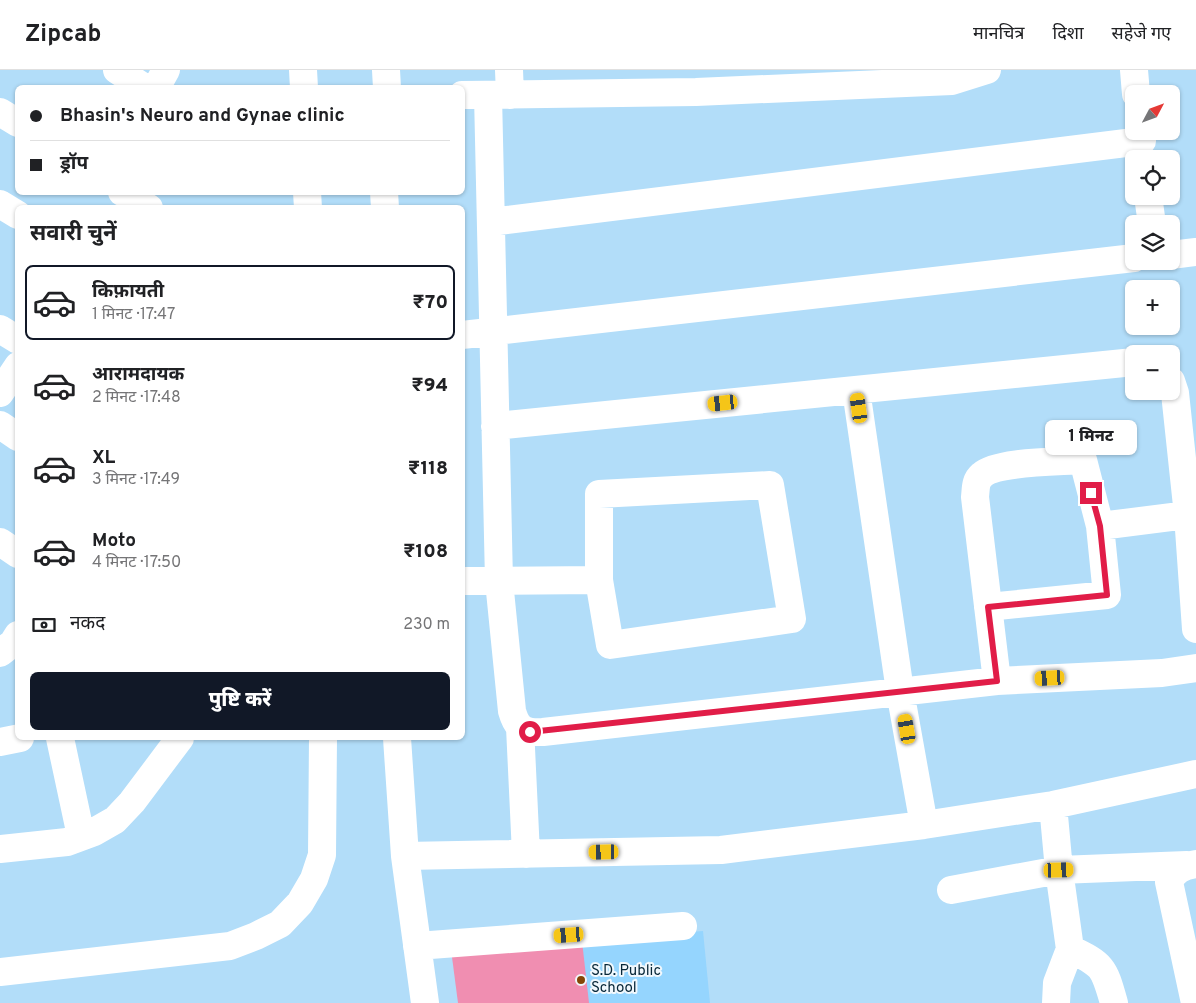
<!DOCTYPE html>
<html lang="hi">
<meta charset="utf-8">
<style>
:root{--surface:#fff;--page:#f6f6f6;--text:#202124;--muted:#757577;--line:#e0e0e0;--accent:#111827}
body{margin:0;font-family:Overpass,"Noto Sans Devanagari",sans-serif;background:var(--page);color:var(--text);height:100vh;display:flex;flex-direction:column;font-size:19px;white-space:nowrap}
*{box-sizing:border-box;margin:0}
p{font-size:16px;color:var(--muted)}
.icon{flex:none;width:28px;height:28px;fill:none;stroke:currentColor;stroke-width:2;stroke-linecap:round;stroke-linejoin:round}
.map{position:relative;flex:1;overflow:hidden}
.side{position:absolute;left:15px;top:135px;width:450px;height:535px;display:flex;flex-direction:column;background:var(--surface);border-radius:8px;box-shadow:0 1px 4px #0004}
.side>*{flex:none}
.hud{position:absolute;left:15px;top:15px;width:450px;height:110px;border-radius:8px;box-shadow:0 1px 4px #0004;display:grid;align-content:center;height:110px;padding:0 15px;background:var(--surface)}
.needle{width:32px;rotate:49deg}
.buttons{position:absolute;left:1125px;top:15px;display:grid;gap:10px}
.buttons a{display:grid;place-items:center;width:55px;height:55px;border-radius:8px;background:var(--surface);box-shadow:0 1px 4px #0004;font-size:25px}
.end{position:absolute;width:22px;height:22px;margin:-11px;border:6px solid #e11d48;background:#fff;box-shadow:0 0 0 2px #fff}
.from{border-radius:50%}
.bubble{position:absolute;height:35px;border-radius:8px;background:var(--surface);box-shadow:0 1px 4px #0004;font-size:16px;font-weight:800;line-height:35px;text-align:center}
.car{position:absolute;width:15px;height:30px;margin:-15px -8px;border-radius:6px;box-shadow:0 0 4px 1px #0007;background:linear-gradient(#f5c518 24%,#345 0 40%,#f5c518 0 76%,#345 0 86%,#f5c518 0)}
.hud b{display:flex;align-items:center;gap:18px;height:48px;font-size:19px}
.hud b+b{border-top:1px solid var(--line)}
.hud i{width:12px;height:12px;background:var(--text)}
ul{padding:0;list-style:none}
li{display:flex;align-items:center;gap:15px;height:75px;margin:0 10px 8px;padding:0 5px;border:2px solid transparent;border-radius:8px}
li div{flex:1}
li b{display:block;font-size:19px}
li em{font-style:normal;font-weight:800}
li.active{border-color:var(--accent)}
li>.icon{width:45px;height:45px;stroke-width:1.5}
h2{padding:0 15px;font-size:22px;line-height:60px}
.pay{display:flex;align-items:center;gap:12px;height:55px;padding:0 15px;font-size:19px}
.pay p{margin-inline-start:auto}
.primary-button{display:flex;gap:10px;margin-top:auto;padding:10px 15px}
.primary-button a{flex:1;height:58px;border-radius:8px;background:var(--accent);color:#fff;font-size:20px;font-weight:800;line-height:58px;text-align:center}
header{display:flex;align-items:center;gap:30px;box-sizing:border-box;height:70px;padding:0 25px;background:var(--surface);border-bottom:1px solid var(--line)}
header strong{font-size:24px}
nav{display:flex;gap:28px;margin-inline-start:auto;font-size:18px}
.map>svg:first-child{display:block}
</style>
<header>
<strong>Zipcab</strong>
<nav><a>मानचित्र</a><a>दिशा</a><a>सहेजे गए</a></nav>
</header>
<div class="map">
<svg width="1196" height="933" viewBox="0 0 1196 933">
<rect width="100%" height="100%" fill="#b2ddf9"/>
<path fill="#95d5fe" d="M 703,861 L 710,933 L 458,933 L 582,871 Z"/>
<path fill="#f08eb1" d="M 582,871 L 589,933 L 458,933 L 452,887 Z"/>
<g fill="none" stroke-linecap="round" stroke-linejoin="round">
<path stroke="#fff" stroke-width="28" d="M 117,0 L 145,18
M 303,0 L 304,18
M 386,0 L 387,18
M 509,0 L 510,25
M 1134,0 L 1136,24
M 156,18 L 166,0
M 462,25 L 696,22 L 952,11 L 987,0
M 488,25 L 499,511 L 512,641 C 517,659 524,663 543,662 L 997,611 L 1162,603 L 1196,598
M 0,42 L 18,53
M 122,122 L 149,138
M 307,122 L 308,138
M 384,122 L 385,138
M 1148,126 L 1152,154
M 0,134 L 18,145
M 491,152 L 1142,71
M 1171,185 L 1196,182
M 0,259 L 18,270
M 462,265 L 1134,188
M 1171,311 L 1175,323 L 1188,445 L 1196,559
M 856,320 L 900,621 L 924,755
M 0,323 L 18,296
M 0,355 L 18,367
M 495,356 L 1134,292
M 770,415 L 792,549 L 610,575 L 599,510 L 599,424 Z
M 1100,456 L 1196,444
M 0,472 L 18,484
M 462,511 L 599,510
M 988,537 L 1107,525 L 1100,456 L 1083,390 C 1060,392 997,391 982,405 C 975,411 976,418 975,427 L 997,611
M 0,583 L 13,573 L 18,565
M 520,657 L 526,784
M 60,668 L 81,766
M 397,668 L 405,786 L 425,933
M 0,672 L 20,668
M 1053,735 L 1059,800 L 1070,879 L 1057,913 L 1056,933
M 0,779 L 67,772 L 94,762 L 115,750 L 132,732 L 180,668
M 405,786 L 721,780 L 924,755 L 1053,735 L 1196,704
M 951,820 L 1059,800 L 1187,795
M 417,876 L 683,856
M 1070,879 C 1104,895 1104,898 1114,933
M 0,902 L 230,876 L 256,866 L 280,854 L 300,833 L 314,809 L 322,785 L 323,668
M 1195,933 L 1169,812 C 1174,800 1183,796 1196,794"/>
</g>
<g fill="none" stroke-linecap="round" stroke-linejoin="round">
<path stroke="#e11d48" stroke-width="6" d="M 530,662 L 997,611 L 988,537 L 1107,525 L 1100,456 L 1091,423"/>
</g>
<circle fill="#854607" stroke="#f1f8fd" stroke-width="2" cx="581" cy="910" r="5"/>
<g text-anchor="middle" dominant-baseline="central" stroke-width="4" stroke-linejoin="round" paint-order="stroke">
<g font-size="15" fill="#072739" stroke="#f1f8fd" text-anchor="start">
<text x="591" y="901">S.D. Public<tspan x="591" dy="17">School</tspan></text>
</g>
</g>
</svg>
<div class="buttons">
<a><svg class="needle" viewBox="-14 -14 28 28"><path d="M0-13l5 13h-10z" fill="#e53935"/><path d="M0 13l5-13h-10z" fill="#757577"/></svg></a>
<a><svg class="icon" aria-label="locate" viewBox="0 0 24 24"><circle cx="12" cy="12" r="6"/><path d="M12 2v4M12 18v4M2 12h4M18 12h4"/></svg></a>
<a><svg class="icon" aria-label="layers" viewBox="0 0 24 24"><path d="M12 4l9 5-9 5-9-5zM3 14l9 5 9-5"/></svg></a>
<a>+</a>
<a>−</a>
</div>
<i class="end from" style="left:530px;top:662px"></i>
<i class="end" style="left:1091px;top:423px"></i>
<div class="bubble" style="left:1045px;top:350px;width:92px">1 मिनट</div>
<i class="car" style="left:723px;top:333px;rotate:264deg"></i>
<i class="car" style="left:859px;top:338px;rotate:352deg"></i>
<i class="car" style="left:1050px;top:608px;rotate:267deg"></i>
<i class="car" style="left:907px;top:659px;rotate:350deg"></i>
<i class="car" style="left:604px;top:782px;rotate:269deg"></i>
<i class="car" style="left:1059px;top:800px;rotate:88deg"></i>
<i class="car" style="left:569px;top:865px;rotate:266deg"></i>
<div class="hud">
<b><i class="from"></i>Bhasin's Neuro and Gynae clinic</b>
<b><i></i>ड्रॉप</b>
</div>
<section class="side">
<h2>सवारी चुनें</h2>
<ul>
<li class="active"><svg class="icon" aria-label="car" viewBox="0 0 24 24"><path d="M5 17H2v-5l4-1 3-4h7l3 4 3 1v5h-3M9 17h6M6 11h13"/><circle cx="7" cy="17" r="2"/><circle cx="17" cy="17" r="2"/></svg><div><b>किफ़ायती</b><p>1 मिनट · 17:47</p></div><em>₹70</em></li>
<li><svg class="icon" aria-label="car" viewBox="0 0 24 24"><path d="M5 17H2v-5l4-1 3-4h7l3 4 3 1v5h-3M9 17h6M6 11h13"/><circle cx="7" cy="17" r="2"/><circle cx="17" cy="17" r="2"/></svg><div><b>आरामदायक</b><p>2 मिनट · 17:48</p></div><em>₹94</em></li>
<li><svg class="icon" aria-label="car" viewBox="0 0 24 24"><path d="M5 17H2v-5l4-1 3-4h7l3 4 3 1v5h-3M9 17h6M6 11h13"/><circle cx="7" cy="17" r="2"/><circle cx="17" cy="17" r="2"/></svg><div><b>XL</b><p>3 मिनट · 17:49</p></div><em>₹118</em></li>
<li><svg class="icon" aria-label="car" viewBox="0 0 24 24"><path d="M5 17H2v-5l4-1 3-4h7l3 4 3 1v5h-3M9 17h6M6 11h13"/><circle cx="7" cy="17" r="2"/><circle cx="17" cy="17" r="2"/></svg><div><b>Moto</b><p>4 मिनट · 17:50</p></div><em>₹108</em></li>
</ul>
<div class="pay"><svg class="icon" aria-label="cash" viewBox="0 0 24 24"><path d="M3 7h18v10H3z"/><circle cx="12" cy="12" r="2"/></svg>नकद<p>230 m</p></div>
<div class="primary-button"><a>पुष्टि करें</a></div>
</section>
</div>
